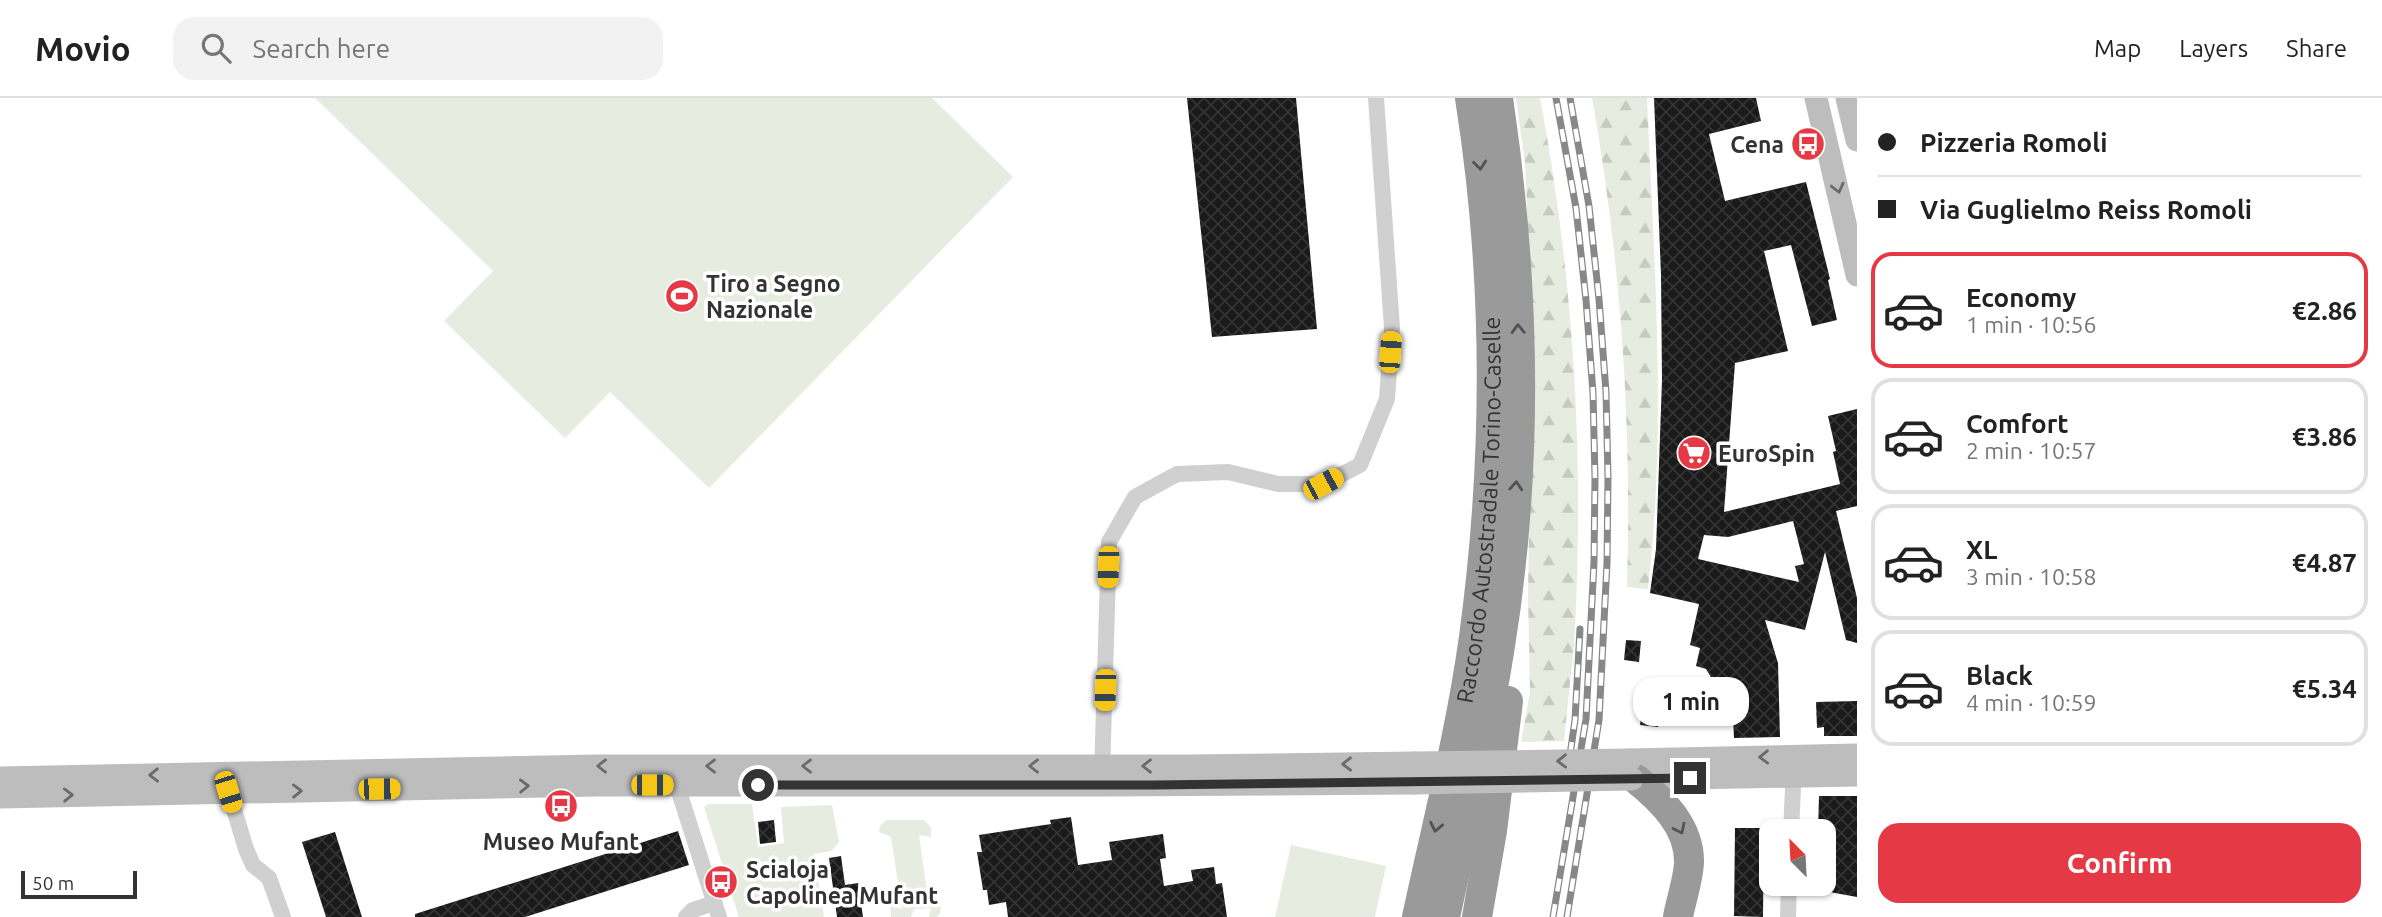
<!DOCTYPE html>
<meta charset="utf-8">
<style>
:root{--surface:#fff;--page:#f2f2f2;--text:#222;--muted:#767676;--line:#e0e0e0;--accent:#e63946}
body{margin:0;font-family:Ubuntu,sans-serif;background:var(--page);color:var(--text);height:100vh;display:flex;flex-direction:column;font-size:26px;white-space:nowrap}
*{box-sizing:border-box;margin:0}
p{font-size:23px;color:var(--muted)}
.icon{flex:none;width:38px;height:38px;fill:none;stroke:currentColor;stroke-width:2;stroke-linecap:round;stroke-linejoin:round}
.map{position:relative;flex:1;overflow:hidden}
.side{display:flex;flex-direction:column;background:var(--surface);width:525px}
.side>*{flex:none}
.guide{display:grid;align-content:center;height:154px;padding:0 21px;background:var(--surface)}
.needle{width:46px;rotate:336deg}
.tools{position:absolute;left:1759px;top:721px;display:grid;gap:14px}
.tools a{display:grid;place-items:center;width:77px;height:77px;border-radius:14px;background:var(--surface);box-shadow:0 2px 5px #0004;font-size:35px}
.scale{position:absolute;left:21px;bottom:18px;width:116px;box-sizing:border-box;padding-left:7px;border:4px solid #333;border-top:0;font-size:19px;line-height:24px;white-space:nowrap;color:#333;-webkit-text-stroke:5px #fff;paint-order:stroke}
.end{position:absolute;width:32px;height:32px;margin:-16px;border:9px solid #333;background:#fff;box-shadow:0 0 0 4px #fff}
.from{border-radius:50%}
.bubble{position:absolute;height:49px;border-radius:21px;background:var(--surface);box-shadow:0 2px 5px #0004;font-size:23px;font-weight:600;line-height:49px;text-align:center}
.car{position:absolute;width:21px;height:42px;margin:-21px -10px;border-radius:9px;box-shadow:0 0 5px 2px #0007;background:linear-gradient(#f5c518 24%,#345 0 40%,#f5c518 0 76%,#345 0 86%,#f5c518 0)}
.guide b{display:flex;align-items:center;gap:24px;height:66px;font-size:26px}
.guide b+b{border-top:2px solid var(--line)}
.guide i{width:18px;height:18px;background:var(--text)}
ul{padding:0;list-style:none}
li{display:flex;align-items:center;gap:21px;height:116px;margin:0 14px 10px;padding:0 7px;border:4px solid var(--line);border-radius:21px}
li div{flex:1}
li b{display:block;font-size:26px}
li em{font-style:normal;font-weight:600}
li.current{border-color:var(--accent)}
li>.icon{width:63px;height:63px;stroke-width:1.5}
.button{display:flex;gap:14px;margin-top:auto;padding:14px 21px}
.button a{flex:1;height:80px;border-radius:21px;background:var(--accent);color:#fff;font-size:28px;font-weight:600;line-height:80px;text-align:center}
header{display:flex;align-items:center;gap:42px;box-sizing:border-box;height:98px;padding:0 35px;background:var(--surface);border-bottom:2px solid var(--line)}
header strong{font-size:33px}
nav{display:flex;gap:38px;margin-inline-start:auto;font-size:24px}
.search{width:490px;height:63px;background:var(--page);display:flex;align-items:center;gap:18px;box-sizing:border-box;padding:0 24px;border-radius:21px;color:var(--muted);font-size:26px}
main{display:flex;flex:1;min-height:0}
.map>svg:first-child{display:block}
</style>
<header>
<strong>Movio</strong>
<div class="search"><svg class="icon" aria-label="search" viewBox="0 0 24 24"><circle cx="10" cy="10" r="6"/><path d="M15 15l6 6"/></svg>Search here</div>
<nav><a>Map</a><a>Layers</a><a>Share</a></nav>
</header>
<main>
<div class="map">
<svg width="1857" height="819" viewBox="0 0 1857 819">
<defs>
<pattern id="forest-firs" width="22" height="20" patternUnits="userSpaceOnUse" patternTransform="scale(1.75)"><rect width="22" height="20" fill="#e6ecdf"/><path d="M5 1l3.5 6h-7zM16 11l3.5 6h-7z" fill="#c6cbc0"/></pattern>
<pattern id="building-cross-hatch" width="8" height="8" patternUnits="userSpaceOnUse" patternTransform="scale(1.75)"><rect width="8" height="8" fill="#1a1a1a"/><path d="M0 0l8 8M0 8l8-8" fill="none" stroke="#333"/></pattern>
</defs>
<rect width="100%" height="100%" fill="#fff"/>
<path fill="url(#forest-firs)" d="M 1516,0 L 1540,0 C 1574,180 1585,364 1574,547 C 1571,579 1567,611 1564,643 L 1521,644 L 1530,594 L 1528,499 L 1532,222 L 1525,65 Z
M 1592,0 L 1647,0 C 1654,163 1667,328 1648,491 L 1627,489 C 1632,325 1621,162 1592,0 Z"/>
<path fill="#e6ecdf" d="M 315,0 L 932,0 L 1013,79 L 709,390 L 610,294 L 565,340 L 444,223 L 493,173 Z
M 709,706 L 752,706 L 758,749 L 784,745 L 781,709 L 832,707 L 839,744 L 831,753 L 814,756 L 824,819 L 739,819 L 704,709 Z
M 886,722 L 924,722 L 931,729 L 931,739 L 919,737 L 928,801 L 941,806 L 940,815 L 937,819 L 929,819 L 931,810 L 914,811 L 911,819 L 891,819 L 890,807 L 902,811 L 891,739 L 879,734 L 880,728 Z
M 1291,747 L 1386,768 L 1375,819 L 1275,819 Z"/>
<path fill="url(#building-cross-hatch)" fill-rule="evenodd" d="M 1187,0 L 1296,0 L 1317,231 L 1212,239 Z
M 1654,0 L 1756,0 L 1761,23 L 1709,36 L 1725,103 L 1806,84 L 1830,181 L 1828,182 L 1837,222 L 1812,228 L 1791,147 L 1764,153 L 1788,253 L 1735,265 L 1724,414 L 1840,386 L 1833,354 L 1836,353 L 1828,318 L 1857,311 L 1857,408 L 1836,413 L 1857,500 L 1857,545 L 1846,542 L 1825,454 L 1805,532 L 1765,522 L 1778,565 L 1780,639 L 1734,640 L 1732,601 L 1724,601 L 1706,571 L 1696,568 L 1700,550 L 1690,547 L 1699,506 L 1650,495 L 1656,451 L 1662,282 L 1661,177 ZM 1793,423 L 1804,466 L 1795,468 L 1799,484 L 1698,461 L 1704,437 L 1728,439 Z
M 1626,542 L 1641,543 L 1639,564 L 1624,562 Z
M 1645,593 L 1664,596 L 1658,629 L 1640,627 Z
M 1857,603 L 1857,638 L 1824,638 L 1824,629 L 1817,630 L 1816,604 Z
M 1819,698 L 1857,698 L 1857,799 L 1824,793 L 1824,733 L 1818,733 Z
M 1071,719 L 1078,767 L 1112,762 L 1109,744 L 1163,736 L 1166,760 L 1160,761 L 1164,788 L 1193,783 L 1191,772 L 1214,769 L 1216,786 L 1222,785 L 1227,819 L 1008,819 L 1006,804 L 989,807 L 987,792 L 983,792 L 977,754 L 982,754 L 979,737 L 1051,726 L 1050,722 Z
M 774,722 L 776,744 L 760,746 L 758,724 Z
M 1735,730 L 1764,730 L 1763,819 L 1734,818 Z
M 678,733 L 689,767 L 525,819 L 415,819 L 415,816 Z
M 335,734 L 362,819 L 326,819 L 302,744 Z
M 841,758 L 845,787 L 858,785 L 863,819 L 837,819 L 829,760 Z"/>
<g fill="none" stroke-linecap="round" stroke-linejoin="round">
<path stroke="#d0d0d0" stroke-width="16" d="M 1102,676 L 1109,444 L 1135,399 L 1177,376 L 1228,374 L 1278,386 L 1323,386 L 1360,367 L 1387,301 L 1392,230 L 1376,0
M 674,678 L 719,819
M 226,685 L 246,751 L 253,767 L 269,780 L 283,819
M 1791,733 L 1794,669
M 686,819 L 693,812 L 714,805
M 1788,819 L 1789,786"/>
<path stroke="#bdbdbd" stroke-width="23" d="M 1816,0 L 1857,177
M 1847,0 L 1857,42
M 1630,662 L 1857,657
M 0,680 L 596,668 L 1190,668 L 1415,665
M 1632,681 L 1857,677
M 0,699 L 597,687 L 1102,687 L 1414,685"/>
<g stroke="#9a9a9a" stroke-width="30">
<path d="M 1636,681 C 1662,702 1690,729 1689,765 C 1688,783 1681,802 1678,819"/>
<path id="s1" d="M 1417,819 C 1437,726 1461,633 1474,539 C 1498,361 1498,177 1470,0"/>
<path d="M 1445,819 C 1464,731 1485,643 1499,554 C 1529,372 1525,182 1498,0"/>
<path d="M 1477,819 L 1492,733 L 1508,603"/>
</g>
<g stroke="#888" stroke-width="7">
<path id="rail" d="M 1570,657 L 1575,622 L 1580,531
M 1553,819 L 1586,621 L 1594,464 L 1595,380 L 1593,295 L 1586,202 L 1576,110 L 1556,0
M 1567,819 L 1599,622 L 1607,465 L 1608,379 L 1606,294 L 1599,201 L 1589,108 L 1570,0"/>
</g>
<use href="#rail" stroke="#fff" stroke-width="4.5" stroke-dasharray="13" stroke-linecap="butt"/>
<path stroke="#bdbdbd" stroke-width="23" d="M 1415,665 L 1630,662
M 1414,685 L 1632,681"/>
</g>
<defs><path id="oneway-chevron" d="M-2-3.5L2.5 0L-2 3.5" fill="none" stroke-width="1.6" stroke-linecap="round" stroke-linejoin="round" transform="scale(1.75)"/></defs>
<g stroke="#525252">
<use href="#oneway-chevron" transform="translate(1480 67) rotate(84)"/>
<use href="#oneway-chevron" transform="translate(1518 231) rotate(-92)"/>
<use href="#oneway-chevron" transform="translate(1516 388) rotate(-86)"/>
<use href="#oneway-chevron" transform="translate(1436 729) rotate(102)"/>
<use href="#oneway-chevron" transform="translate(1680 731) rotate(64)"/>
</g>
<g stroke="#6a6a6a">
<use href="#oneway-chevron" transform="translate(1838 90) rotate(76)"/>
<use href="#oneway-chevron" transform="translate(1764 659) rotate(179)"/>
<use href="#oneway-chevron" transform="translate(1562 663) rotate(179)"/>
<use href="#oneway-chevron" transform="translate(1347 666) rotate(179)"/>
<use href="#oneway-chevron" transform="translate(602 668) rotate(180)"/>
<use href="#oneway-chevron" transform="translate(711 668) rotate(180)"/>
<use href="#oneway-chevron" transform="translate(807 668) rotate(-180)"/>
<use href="#oneway-chevron" transform="translate(1034 668) rotate(180)"/>
<use href="#oneway-chevron" transform="translate(1147 668) rotate(180)"/>
<use href="#oneway-chevron" transform="translate(154 677) rotate(179)"/>
<use href="#oneway-chevron" transform="translate(524 688) rotate(-1)"/>
<use href="#oneway-chevron" transform="translate(297 693) rotate(-1)"/>
<use href="#oneway-chevron" transform="translate(68 697) rotate(-1)"/>
</g>
<g fill="none" stroke-linecap="round" stroke-linejoin="round">
<path stroke="#333" stroke-width="9" d="M 758,687 L 1154,687 L 1690,680"/>
</g>
<defs>
<g id="bus-disc" transform="scale(1.75)"><circle r="9.5" fill="#e63946" stroke="#fff"/><path d="M-5-6H5V4H4V6H2V4H-2V6H-4V4H-5ZM-3.5-4V0h7V-4ZM-3.5 1.2v1.5H-2V1.2ZM2 1.2v1.5H3.5V1.2Z" fill="#fff"/></g>
<g id="stadium-disc" transform="scale(1.75)"><circle r="9.5" fill="#e63946" stroke="#fff"/><path d="M0-5a6.5 5 0 1 0 0 10a6.5 5 0 1 0 0-10ZM-3.5-1.8h7v3.6h-7Z" fill="#fff"/></g>
<g id="supermarket-disc" transform="scale(1.75)"><circle r="9.5" fill="#e63946" stroke="#fff"/><path d="M-6-5.5h2.5l.6 2H6L4.5 2H-2.5L-4.4-4H-6ZM-1.5 3.2a1.3 1.3 0 1 0 .1 0ZM3 3.2a1.3 1.3 0 1 0 .1 0Z" fill="#fff"/></g>
</defs>
<g fill-rule="evenodd">
<use href="#bus-disc" x="1808" y="46"/>
<use href="#stadium-disc" x="682" y="198"/>
<use href="#supermarket-disc" x="1694" y="355"/>
<use href="#bus-disc" x="561" y="708"/>
<use href="#bus-disc" x="721" y="784"/>
</g>
<g text-anchor="middle" dominant-baseline="central" stroke-width="7" stroke-linejoin="round" paint-order="stroke">
<g font-size="23" font-weight="bold" fill="#333" stroke="#fff" text-anchor="start">
<text x="1784" y="46" text-anchor="end">Cena</text>
<text x="706" y="185">Tiro a Segno<tspan x="706" dy="26">Nazionale</tspan></text>
<text x="1718" y="355">EuroSpin</text>
<text x="561" y="743" text-anchor="middle">Museo Mufant</text>
<text x="746" y="771">Scialoja<tspan x="746" dy="26">Capolinea Mufant</tspan></text>
</g>
<g font-size="23" fill="#333" stroke="#fff">
<text stroke="none"><textPath href="#s1" startOffset="413">Raccordo Autostradale Torino-Caselle</textPath></text>
</g>
</g>
</svg>
<div class="tools">
<a><svg class="needle" viewBox="-14 -14 28 28"><path d="M0-13l5 13h-10z" fill="#e53935"/><path d="M0 13l5-13h-10z" fill="#767676"/></svg></a>
</div>
<div class="scale">50 m</div>
<i class="end from" style="left:758px;top:687px"></i>
<i class="end" style="left:1690px;top:680px"></i>
<div class="bubble" style="left:1633px;top:579px;width:116px">1 min</div>
<i class="car" style="left:1390px;top:254px;rotate:4deg"></i>
<i class="car" style="left:1323px;top:386px;rotate:62deg"></i>
<i class="car" style="left:1108px;top:469px;rotate:182deg"></i>
<i class="car" style="left:1105px;top:592px;rotate:182deg"></i>
<i class="car" style="left:652px;top:687px;rotate:90deg"></i>
<i class="car" style="left:379px;top:691px;rotate:89deg"></i>
<i class="car" style="left:228px;top:694px;rotate:163deg"></i>
</div>
<section class="side">
<div class="guide">
<b><i class="from"></i>Pizzeria Romoli</b>
<b><i></i>Via Guglielmo Reiss Romoli</b>
</div>
<ul>
<li class="current"><svg class="icon" aria-label="car" viewBox="0 0 24 24"><path d="M5 17H2v-5l4-1 3-4h7l3 4 3 1v5h-3M9 17h6M6 11h13"/><circle cx="7" cy="17" r="2"/><circle cx="17" cy="17" r="2"/></svg><div><b>Economy</b><p>1 min · 10:56</p></div><em>€2.86</em></li>
<li><svg class="icon" aria-label="car" viewBox="0 0 24 24"><path d="M5 17H2v-5l4-1 3-4h7l3 4 3 1v5h-3M9 17h6M6 11h13"/><circle cx="7" cy="17" r="2"/><circle cx="17" cy="17" r="2"/></svg><div><b>Comfort</b><p>2 min · 10:57</p></div><em>€3.86</em></li>
<li><svg class="icon" aria-label="car" viewBox="0 0 24 24"><path d="M5 17H2v-5l4-1 3-4h7l3 4 3 1v5h-3M9 17h6M6 11h13"/><circle cx="7" cy="17" r="2"/><circle cx="17" cy="17" r="2"/></svg><div><b>XL</b><p>3 min · 10:58</p></div><em>€4.87</em></li>
<li><svg class="icon" aria-label="car" viewBox="0 0 24 24"><path d="M5 17H2v-5l4-1 3-4h7l3 4 3 1v5h-3M9 17h6M6 11h13"/><circle cx="7" cy="17" r="2"/><circle cx="17" cy="17" r="2"/></svg><div><b>Black</b><p>4 min · 10:59</p></div><em>€5.34</em></li>
</ul>
<div class="button"><a>Confirm</a></div>
</section>
</main>
